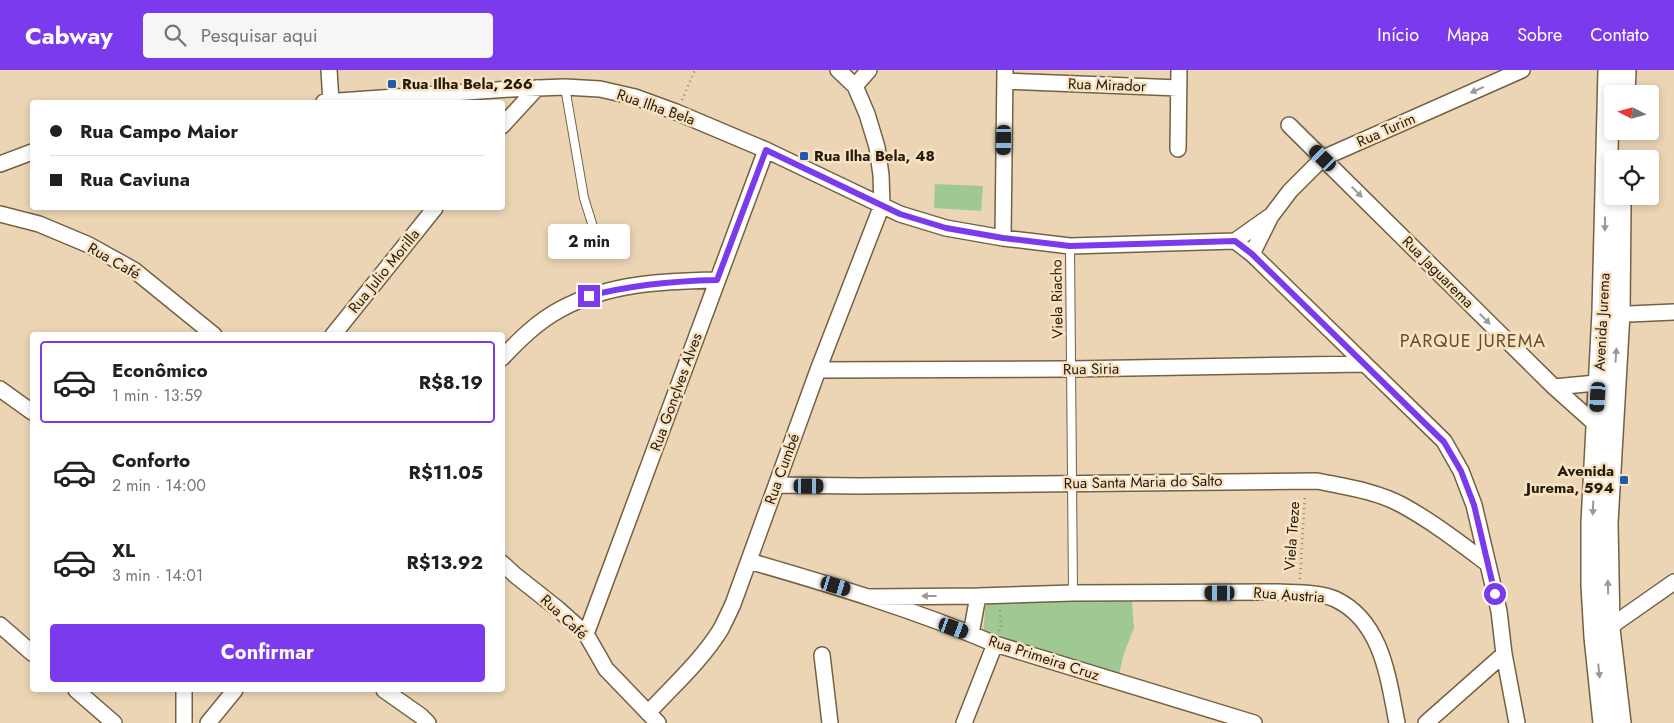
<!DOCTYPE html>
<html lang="pt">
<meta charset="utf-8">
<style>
:root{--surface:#fff;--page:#f6f6f6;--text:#202124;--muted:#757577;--line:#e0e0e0;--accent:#7c3aed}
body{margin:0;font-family:Jost,sans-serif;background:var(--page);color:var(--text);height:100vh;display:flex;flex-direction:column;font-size:19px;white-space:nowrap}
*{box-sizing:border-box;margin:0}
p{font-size:16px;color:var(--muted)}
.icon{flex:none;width:28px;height:28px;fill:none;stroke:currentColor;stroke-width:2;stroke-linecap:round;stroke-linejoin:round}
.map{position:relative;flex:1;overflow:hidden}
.drawer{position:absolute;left:30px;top:262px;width:475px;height:360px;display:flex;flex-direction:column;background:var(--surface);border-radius:5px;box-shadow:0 2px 8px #0003}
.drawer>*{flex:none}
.hud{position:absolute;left:30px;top:30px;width:475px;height:110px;border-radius:5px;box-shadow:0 2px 8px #0003;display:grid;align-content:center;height:110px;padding:0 20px;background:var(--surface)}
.needle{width:32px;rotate:276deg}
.controls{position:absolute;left:1604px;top:15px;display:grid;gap:10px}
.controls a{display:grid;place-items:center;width:55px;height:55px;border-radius:5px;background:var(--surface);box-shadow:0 2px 8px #0003;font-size:25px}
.end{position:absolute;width:22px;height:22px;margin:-11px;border:6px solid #7c3aed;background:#fff;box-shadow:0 0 0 2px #fff}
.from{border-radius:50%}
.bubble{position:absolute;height:35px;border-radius:5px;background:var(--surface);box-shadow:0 2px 8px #0003;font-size:16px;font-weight:700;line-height:35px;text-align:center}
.car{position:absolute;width:15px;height:30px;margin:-15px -8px;border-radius:6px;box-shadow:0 0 4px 1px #0007;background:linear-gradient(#222 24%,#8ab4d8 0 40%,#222 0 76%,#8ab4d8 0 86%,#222 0)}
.hud b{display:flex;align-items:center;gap:18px;height:48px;font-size:19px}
.hud b+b{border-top:1px solid var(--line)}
.hud i{width:12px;height:12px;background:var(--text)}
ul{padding:9px 0 0;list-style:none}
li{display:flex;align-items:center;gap:15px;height:82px;margin:0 10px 8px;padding:0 10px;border:2px solid transparent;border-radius:5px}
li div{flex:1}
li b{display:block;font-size:19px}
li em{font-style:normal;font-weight:700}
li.on{border-color:var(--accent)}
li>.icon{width:45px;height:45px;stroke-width:1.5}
.cta{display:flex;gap:10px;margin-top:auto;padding:10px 20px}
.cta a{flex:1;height:58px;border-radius:5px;background:var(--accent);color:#fff;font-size:20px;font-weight:700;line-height:58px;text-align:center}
header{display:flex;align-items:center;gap:30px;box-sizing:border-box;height:70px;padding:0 25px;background:var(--accent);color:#fff}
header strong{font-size:24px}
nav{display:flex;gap:28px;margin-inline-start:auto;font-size:18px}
.search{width:350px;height:45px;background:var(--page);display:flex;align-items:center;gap:12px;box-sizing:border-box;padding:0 18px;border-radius:5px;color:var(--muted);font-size:19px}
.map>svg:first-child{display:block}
</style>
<header>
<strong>Cabway</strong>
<div class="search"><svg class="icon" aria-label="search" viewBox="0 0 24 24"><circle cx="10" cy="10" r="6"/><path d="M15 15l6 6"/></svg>Pesquisar aqui</div>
<nav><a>Início</a><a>Mapa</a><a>Sobre</a><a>Contato</a></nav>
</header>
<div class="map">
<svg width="1674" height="653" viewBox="0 0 1674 653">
<rect width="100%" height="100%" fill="#ebd5b4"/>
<path fill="#9fc892" d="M 935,114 L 983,116 L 981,141 L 934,138 Z
M 986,530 L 1132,531 L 1134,558 L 1124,583 L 1119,605 L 983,564 Z"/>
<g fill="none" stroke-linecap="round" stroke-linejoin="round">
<g stroke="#746143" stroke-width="10">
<path id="lane" d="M 565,17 L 584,128 L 600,179
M 1070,176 L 1073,523"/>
</g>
<g stroke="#746143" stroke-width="18">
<path id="street" d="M 329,0 L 331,32
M 1005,11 L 1179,18
M 855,16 L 869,0
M 324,32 L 511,19 L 565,17 L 600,19 L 635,27 L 676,42 L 766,80 L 900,144 L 946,158 L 1003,168 L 1070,176 L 1235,171 L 1252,184 L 1444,371 L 1461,401 L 1474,435 L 1499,541 L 1504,584 L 1517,653
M 1289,55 L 1554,317 L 1601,359
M 502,56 L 537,18
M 1178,79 L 1179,0
M 0,94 L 32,82
M 0,144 L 39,154 L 89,175 L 134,200 L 214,265
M 1003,168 L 1005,0
M 1235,171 L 1269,147
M 1252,184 L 1271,146 L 1290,121 L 1323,88 L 1522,0
M 1610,243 L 1629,244 L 1674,242
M 333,265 L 435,138
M 502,288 C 519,270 538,251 561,239 C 609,213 664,211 717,210
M 818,300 L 1072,299 L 1363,294
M 1554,317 L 1607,312
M 0,319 L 32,342
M 776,415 L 859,416 L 1317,411 C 1346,417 1376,421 1402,435 C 1433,452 1460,473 1488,494
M 749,491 C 832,515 915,540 995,574 L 1254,653
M 502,493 L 515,505 L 558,539 L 586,564 L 606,599 L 658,653
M 870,527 L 978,526 L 1073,523 L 1278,522 C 1294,523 1320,522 1335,529 C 1382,551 1388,607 1397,653
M 0,555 L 32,583
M 1604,561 L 1674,512
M 586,564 L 766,80
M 971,564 L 978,526
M 822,585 L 830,653
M 76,620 L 114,653
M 384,620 L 421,646 L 428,653
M 648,643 C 672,617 702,590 721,559 C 725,551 729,543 733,534 L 818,300 L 882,135 L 881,105 L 877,77 L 867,44 L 855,16 L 838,0
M 184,653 L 184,620
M 208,653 L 235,620
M 964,653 L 995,574
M 1426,653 L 1504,584"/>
</g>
<g stroke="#746143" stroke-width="24">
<path id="secondary" d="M 1624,24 L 1625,0
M 1604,653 L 1595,567 L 1592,515 L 1592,453 L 1603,242 L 1609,0
M 1620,653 L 1609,559 L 1607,453 L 1619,243 L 1620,137"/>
</g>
<path stroke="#95856d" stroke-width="2.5" stroke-dasharray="1 4" stroke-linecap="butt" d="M 682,30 L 695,0
M 1300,509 L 1305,425
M 999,561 L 1001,557 L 1000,537"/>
<use href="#lane" stroke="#fff" stroke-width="8"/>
<use href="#street" stroke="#fff" stroke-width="15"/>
<use href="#secondary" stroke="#fff" stroke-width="21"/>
</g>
<defs><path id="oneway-solid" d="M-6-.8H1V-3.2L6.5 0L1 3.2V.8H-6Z" transform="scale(1.25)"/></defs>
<g fill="#9c9892">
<use href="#oneway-solid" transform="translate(1477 20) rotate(156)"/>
<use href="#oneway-solid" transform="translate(1357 122) rotate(45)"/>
<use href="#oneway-solid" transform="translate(1605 154) rotate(91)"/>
<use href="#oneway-solid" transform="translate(1485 249) rotate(45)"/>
<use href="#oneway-solid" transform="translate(1616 285) rotate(-86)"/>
<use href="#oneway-solid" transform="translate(1593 438) rotate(92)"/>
<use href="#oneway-solid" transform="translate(1608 517) rotate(-91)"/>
<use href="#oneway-solid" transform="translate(929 526) rotate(180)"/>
<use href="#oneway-solid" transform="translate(1599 601) rotate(84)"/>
</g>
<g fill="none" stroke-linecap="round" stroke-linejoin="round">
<path stroke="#7c3aed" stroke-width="6" d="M 589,226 C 631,215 673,211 717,210 L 766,80 L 900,144 L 946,158 L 1003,168 L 1070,176 L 1235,171 L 1252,184 L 1444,372 L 1461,401 L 1474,435 L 1495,524"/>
</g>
<g fill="#1f5aab" stroke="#f9e2c1" stroke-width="2">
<rect x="387" y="9" width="10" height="10" rx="2.5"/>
<rect x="799" y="81" width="10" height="10" rx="2.5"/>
<rect x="1619" y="405" width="10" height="10" rx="2.5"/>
</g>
<g text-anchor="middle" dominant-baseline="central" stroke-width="5" stroke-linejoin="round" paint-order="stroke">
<g font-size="15" font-weight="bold" fill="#221a0d" stroke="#f9e2c1" text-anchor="start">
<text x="402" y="14">Rua Ilha Bela, 266</text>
<text x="814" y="86">Rua Ilha Bela, 48</text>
<text x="1614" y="401" text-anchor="end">Avenida<tspan x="1614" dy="17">Jurema, 594</tspan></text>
</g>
<g font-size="15" fill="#221a0d" stroke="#f9e2c1">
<text transform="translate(1107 15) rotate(2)">Rua Mirador</text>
<text transform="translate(656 37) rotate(19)">Rua Ilha Bela</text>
<text transform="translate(1386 60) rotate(-24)">Rua Turim</text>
<text transform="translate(114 191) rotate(30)">Rua Café</text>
<text transform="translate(384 201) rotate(-51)">Rua Julio Morilla</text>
<text transform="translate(1438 202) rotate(45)">Rua Jaguarema</text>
<text transform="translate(1057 229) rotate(-91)">Viela Riacho</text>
<text transform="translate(1602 252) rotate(-87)">Avenida Jurema</text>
<text transform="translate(1091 299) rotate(-1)">Rua Siria</text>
<text transform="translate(676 322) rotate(-70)">Rua Gonçlves Alves</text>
<text transform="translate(782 399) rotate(-70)">Rua Cumbé</text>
<text transform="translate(1143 412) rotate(-1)">Rua Santa Maria do Salto</text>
<text transform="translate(1292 466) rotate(-86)">Viela Treze</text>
<text transform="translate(1289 525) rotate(4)">Rua Austria</text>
<text transform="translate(564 547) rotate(43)">Rua Café</text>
<text transform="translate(1044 588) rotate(18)">Rua Primeira Cruz</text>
</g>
<g font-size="18" letter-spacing="1" fill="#614e31" stroke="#f9e2c1">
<text x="1473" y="271">PARQUE JUREMA</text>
</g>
</g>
</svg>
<div class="controls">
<a><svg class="needle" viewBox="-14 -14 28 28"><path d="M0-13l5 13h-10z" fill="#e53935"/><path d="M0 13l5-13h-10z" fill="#757577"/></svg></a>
<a><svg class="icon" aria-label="locate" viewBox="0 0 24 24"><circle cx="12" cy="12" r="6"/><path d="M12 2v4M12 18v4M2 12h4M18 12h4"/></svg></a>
</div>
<i class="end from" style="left:1495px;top:524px"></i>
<i class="end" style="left:589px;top:226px"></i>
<div class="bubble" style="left:548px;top:154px;width:82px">2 min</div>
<i class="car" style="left:1004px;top:70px;rotate:181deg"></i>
<i class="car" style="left:1323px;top:88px;rotate:314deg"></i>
<i class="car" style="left:1598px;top:327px;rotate:184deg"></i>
<i class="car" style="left:809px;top:416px;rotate:90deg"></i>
<i class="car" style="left:836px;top:516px;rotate:107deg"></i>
<i class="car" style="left:1220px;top:523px;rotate:270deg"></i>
<i class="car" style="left:954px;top:558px;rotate:110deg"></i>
<div class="hud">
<b><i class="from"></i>Rua Campo Maior</b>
<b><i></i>Rua Caviuna</b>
</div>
<section class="drawer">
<ul>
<li class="on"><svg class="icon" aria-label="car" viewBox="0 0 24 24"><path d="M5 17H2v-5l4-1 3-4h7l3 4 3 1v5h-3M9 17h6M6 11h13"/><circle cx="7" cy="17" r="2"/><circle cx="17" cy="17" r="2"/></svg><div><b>Econômico</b><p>1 min · 13:59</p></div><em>R$8.19</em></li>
<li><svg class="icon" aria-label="car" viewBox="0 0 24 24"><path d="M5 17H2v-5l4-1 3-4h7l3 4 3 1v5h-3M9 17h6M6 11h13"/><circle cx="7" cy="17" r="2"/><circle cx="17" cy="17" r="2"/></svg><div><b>Conforto</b><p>2 min · 14:00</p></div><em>R$11.05</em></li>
<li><svg class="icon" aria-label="car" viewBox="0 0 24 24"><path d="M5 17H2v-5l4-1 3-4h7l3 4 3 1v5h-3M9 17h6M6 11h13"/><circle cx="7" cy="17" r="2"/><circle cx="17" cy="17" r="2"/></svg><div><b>XL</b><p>3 min · 14:01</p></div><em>R$13.92</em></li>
</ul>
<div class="cta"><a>Confirmar</a></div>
</section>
</div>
